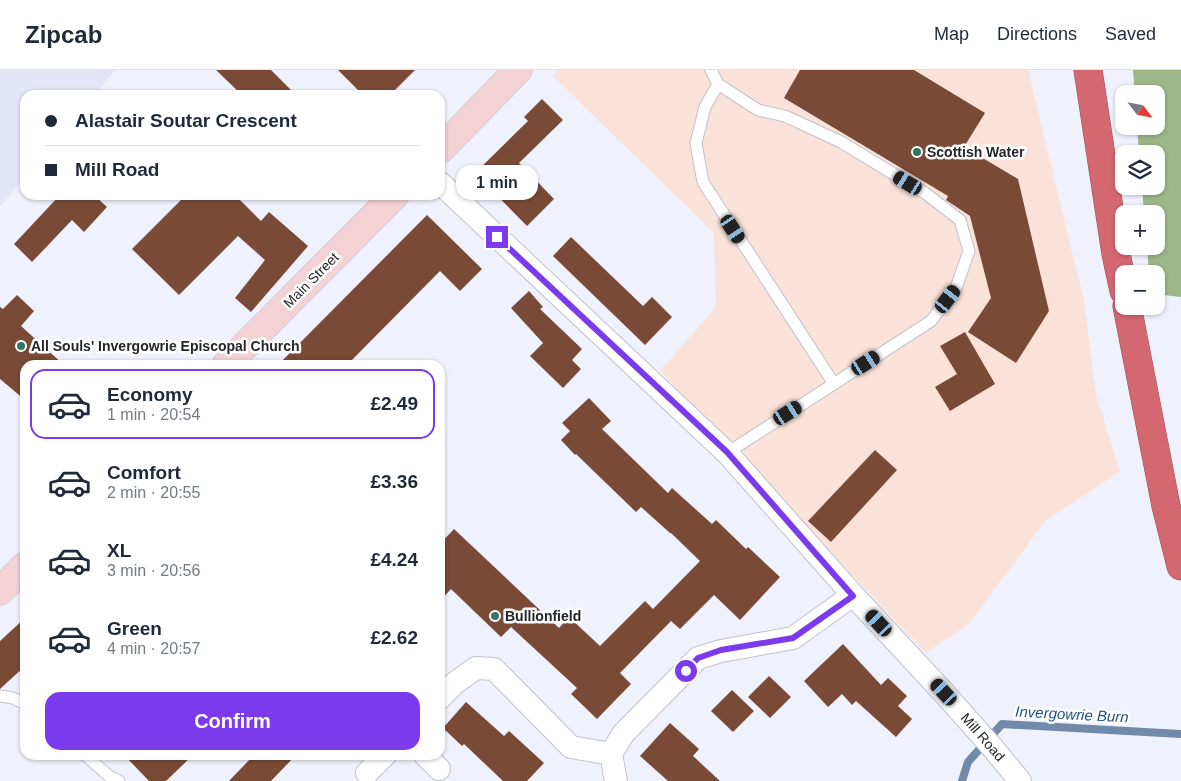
<!DOCTYPE html>
<meta charset="utf-8">
<style>
:root{--surface:#fff;--page:#f2f2f3;--text:#1f2937;--muted:#747a83;--line:#e0e1e3;--accent:#7c3aed}
body{margin:0;font-family:Arial,sans-serif;background:var(--page);color:var(--text);height:100vh;display:flex;flex-direction:column;font-size:19px;white-space:nowrap}
*{box-sizing:border-box;margin:0}
p{font-size:16px;color:var(--muted)}
.icon{flex:none;width:28px;height:28px;fill:none;stroke:currentColor;stroke-width:2;stroke-linecap:round;stroke-linejoin:round}
.map{position:relative;flex:1;overflow:hidden}
.panel{position:absolute;left:20px;top:290px;width:425px;height:400px;display:flex;flex-direction:column;background:var(--surface);border-radius:15px;box-shadow:0 1px 4px #0004}
.panel>*{flex:none}
.hud{position:absolute;left:20px;top:20px;width:425px;height:110px;border-radius:15px;box-shadow:0 1px 4px #0004;display:grid;align-content:center;height:110px;padding:0 25px;background:var(--surface)}
.needle{width:32px;rotate:122deg}
.buttons{position:absolute;left:1115px;top:15px;display:grid;gap:10px}
.buttons a{display:grid;place-items:center;width:50px;height:50px;border-radius:10px;background:var(--surface);box-shadow:0 1px 4px #0004;font-size:25px}
.end{position:absolute;width:22px;height:22px;margin:-11px;border:6px solid #7c3aed;background:#fff;box-shadow:0 0 0 2px #fff}
.from{border-radius:50%}
.bubble{position:absolute;height:35px;border-radius:15px;background:var(--surface);box-shadow:0 1px 4px #0004;font-size:16px;font-weight:600;line-height:35px;text-align:center}
.car{position:absolute;width:15px;height:30px;margin:-15px -8px;border-radius:6px;box-shadow:0 0 4px 1px #0007;background:linear-gradient(#222 24%,#8ab4d8 0 40%,#222 0 76%,#8ab4d8 0 86%,#222 0)}
.hud b{display:flex;align-items:center;gap:18px;height:48px;font-size:19px}
.hud b+b{border-top:1px solid var(--line)}
.hud i{width:12px;height:12px;background:var(--text)}
ul{padding:9px 0 0;list-style:none}
li{display:flex;align-items:center;gap:15px;height:70px;margin:0 10px 8px;padding:0 15px;border:2px solid transparent;border-radius:15px}
li div{flex:1}
li b{display:block;font-size:19px}
li em{font-style:normal;font-weight:600}
li.current{border-color:var(--accent)}
li>.icon{width:45px;height:45px;stroke-width:1.5}
.action{display:flex;gap:10px;margin-top:auto;padding:10px 25px}
.action a{flex:1;height:58px;border-radius:15px;background:var(--accent);color:#fff;font-size:20px;font-weight:600;line-height:58px;text-align:center}
header{display:flex;align-items:center;gap:30px;box-sizing:border-box;height:70px;padding:0 25px;background:var(--surface);border-bottom:1px solid var(--line)}
header strong{font-size:24px}
nav{display:flex;gap:28px;margin-inline-start:auto;font-size:18px}
.map>svg:first-child{display:block}
</style>
<header>
<strong>Zipcab</strong>
<nav><a>Map</a><a>Directions</a><a>Saved</a></nav>
</header>
<div class="map">
<svg width="1181" height="711" viewBox="0 0 1181 711">
<rect width="100%" height="100%" fill="#eff1fd"/>
<path fill="#fae2d8" d="M 559,0 L 1028,0 L 1084,231 L 1096,325 L 1120,402 L 1046,450 L 968,555 L 926,583 L 660,301 L 716,237 L 714,163 L 553,6 Z"/>
<path fill="#e3e6f9" d="M 0,0 L 115,0 L 94,25 L 25,25 L 25,107 L 0,136 Z"/>
<path fill="#9cb788" d="M 1133,0 L 1181,0 L 1181,227 L 1164,225 L 1156,220 L 1156,204 L 1149,204 L 1147,176 L 1156,176 L 1156,144 L 1144,144 L 1142,116 L 1156,116 L 1156,84 L 1139,84 L 1137,56 L 1156,56 L 1156,24 L 1135,24 Z"/>
<g fill="none" stroke-linecap="round" stroke-linejoin="round">
<path stroke="#728aa9" stroke-width="8" d="M 962,711 L 968,692 L 1002,654 L 1181,664"/>
</g>
<path fill="#794a36" d="M 216,0 L 271,0 L 296,25 L 242,25 Z
M 338,0 L 415,0 L 390,25 L 363,25 Z
M 800,0 L 914,0 L 985,43 L 964,77 L 1018,109 L 1049,241 L 1016,293 L 968,262 L 991,228 L 970,146 L 946,130 L 948,126 L 784,28 Z
M 542,29 L 563,50 L 519,93 L 554,129 L 527,156 L 475,103 L 528,51 L 524,47 Z
M 60,125 L 94,125 L 107,137 L 84,162 L 72,150 L 32,192 L 14,174 Z
M 186,125 L 235,125 L 261,151 L 269,142 L 308,176 L 251,242 L 235,228 L 265,190 L 238,166 L 179,225 L 132,179 Z
M 427,145 L 482,199 L 460,221 L 440,201 L 347,295 L 278,295 Z
M 571,167 L 643,236 L 652,227 L 672,247 L 645,275 L 553,186 Z
M 529,221 L 543,237 L 540,239 L 582,279 L 572,290 L 581,299 L 563,318 L 530,286 L 543,273 L 511,238 Z
M 17,225 L 34,241 L 21,256 L 64,295 L 25,295 L 25,330 L 0,309 L 0,237 L 3,239 Z
M 965,262 L 995,314 L 950,341 L 935,317 L 957,304 L 940,276 Z
M 589,328 L 611,351 L 602,359 L 668,423 L 672,418 L 712,454 L 716,450 L 746,479 L 748,477 L 780,507 L 740,550 L 714,525 L 680,559 L 671,551 L 620,603 L 631,614 L 597,649 L 571,624 L 577,618 L 511,557 L 501,567 L 451,519 L 440,531 L 440,474 L 454,459 L 559,558 L 569,547 L 600,576 L 645,531 L 653,539 L 700,491 L 671,463 L 670,463 L 641,437 L 636,442 L 576,384 L 575,385 L 561,370 L 570,361 L 562,353 Z
M 875,380 L 897,400 L 831,472 L 808,451 Z
M 25,548 L 25,596 L 0,619 L 0,571 Z
M 843,574 L 881,615 L 888,608 L 907,626 L 898,636 L 912,649 L 896,667 L 856,631 L 852,635 L 842,624 L 828,637 L 804,611 Z
M 769,606 L 791,627 L 770,648 L 748,627 Z
M 732,620 L 754,641 L 733,662 L 711,641 Z
M 466,632 L 504,666 L 509,661 L 544,693 L 527,711 L 503,711 L 464,674 L 462,676 L 443,658 Z
M 670,653 L 699,679 L 693,686 L 720,711 L 668,711 L 640,686 Z
M 124,685 L 193,685 L 166,711 L 149,711 Z
M 254,685 L 296,685 L 271,711 L 229,711 Z"/>
<g fill="none" stroke-linecap="round" stroke-linejoin="round">
<g stroke="#c0c2cd" stroke-width="13">
<path id="lane" d="M 711,0 L 718,14 L 758,40 L 785,46 L 841,72 L 925,123 L 960,150 L 969,181 L 956,218 L 931,251 L 727,383
M 718,14 L 705,37 L 696,73 L 703,112 L 834,314
M 0,626 L 13,628 L 25,634
M 85,685 L 109,706 L 119,711"/>
</g>
<g stroke="#c0c2cd" stroke-width="24">
<path id="street" d="M 440,113 L 727,383 L 853,525 L 944,623 L 992,677 L 1020,711
M 440,628 L 455,613 L 476,598 L 494,599 L 571,677 L 611,684
M 425,685 L 439,699
M 367,703 L 385,685
M 616,711 L 611,684 L 623,664 L 698,588 L 721,581 L 793,568 L 853,525"/>
</g>
<g stroke="#c0c2cd" stroke-width="29">
<path id="secondary" d="M 440,80 L 518,0
M 226,295 L 395,125
M 0,521 L 25,496"/>
</g>
<g stroke="#975158" stroke-width="29">
<path id="highway" d="M 1088,0 L 1116,184 L 1124,221
M 1127,236 L 1166,436 L 1181,496"/>
</g>
<use href="#lane" stroke="#fff" stroke-width="11"/>
<use href="#street" stroke="#fff" stroke-width="22"/>
<use href="#secondary" stroke="#f2d2d4" stroke-width="28"/>
<use href="#highway" stroke="#d46871" stroke-width="28"/>
</g>
<g fill="none" stroke-linecap="round" stroke-linejoin="round">
<path stroke="#7c3aed" stroke-width="6" d="M 497,167 L 727,382 L 853,526 L 793,568 L 721,580 L 698,588 L 686,601"/>
</g>
<g fill="#347462" stroke="#fff" stroke-width="2">
<circle cx="917" cy="82" r="5"/>
<circle cx="21" cy="276" r="5"/>
<circle cx="495" cy="546" r="5"/>
</g>
<g text-anchor="middle" dominant-baseline="central" stroke-width="5" stroke-linejoin="round" paint-order="stroke">
<g font-size="14" font-weight="bold" fill="#25262a" stroke="#fff" text-anchor="start">
<text x="927" y="82">Scottish Water</text>
<text x="31" y="276">All Souls' Invergowrie Episcopal Church</text>
<text x="505" y="546">Bullionfield</text>
</g>
<g font-size="14" fill="#25262a" stroke="#fff">
<text transform="translate(311 210) rotate(-45)">Main Street</text>
<text transform="translate(983 667) rotate(49)">Mill Road</text>
</g>
<g font-size="15" font-style="italic" fill="#245086" stroke="#fff">
<text transform="translate(1072 644) rotate(3)">Invergowrie Burn</text>
</g>
</g>
</svg>
<div class="buttons">
<a><svg class="needle" viewBox="-14 -14 28 28"><path d="M0-13l5 13h-10z" fill="#e53935"/><path d="M0 13l5-13h-10z" fill="#747a83"/></svg></a>
<a><svg class="icon" aria-label="layers" viewBox="0 0 24 24"><path d="M12 4l9 5-9 5-9-5zM3 14l9 5 9-5"/></svg></a>
<a>+</a>
<a>−</a>
</div>
<i class="end from" style="left:686px;top:601px"></i>
<i class="end" style="left:497px;top:167px"></i>
<div class="bubble" style="left:456px;top:95px;width:82px">1 min</div>
<i class="car" style="left:908px;top:113px;rotate:301deg"></i>
<i class="car" style="left:733px;top:159px;rotate:147deg"></i>
<i class="car" style="left:948px;top:229px;rotate:37deg"></i>
<i class="car" style="left:866px;top:293px;rotate:57deg"></i>
<i class="car" style="left:788px;top:343px;rotate:58deg"></i>
<i class="car" style="left:879px;top:553px;rotate:317deg"></i>
<i class="car" style="left:944px;top:622px;rotate:317deg"></i>
<div class="hud">
<b><i class="from"></i>Alastair Soutar Crescent</b>
<b><i></i>Mill Road</b>
</div>
<section class="panel">
<ul>
<li class="current"><svg class="icon" aria-label="car" viewBox="0 0 24 24"><path d="M5 17H2v-5l4-1 3-4h7l3 4 3 1v5h-3M9 17h6M6 11h13"/><circle cx="7" cy="17" r="2"/><circle cx="17" cy="17" r="2"/></svg><div><b>Economy</b><p>1 min · 20:54</p></div><em>£2.49</em></li>
<li><svg class="icon" aria-label="car" viewBox="0 0 24 24"><path d="M5 17H2v-5l4-1 3-4h7l3 4 3 1v5h-3M9 17h6M6 11h13"/><circle cx="7" cy="17" r="2"/><circle cx="17" cy="17" r="2"/></svg><div><b>Comfort</b><p>2 min · 20:55</p></div><em>£3.36</em></li>
<li><svg class="icon" aria-label="car" viewBox="0 0 24 24"><path d="M5 17H2v-5l4-1 3-4h7l3 4 3 1v5h-3M9 17h6M6 11h13"/><circle cx="7" cy="17" r="2"/><circle cx="17" cy="17" r="2"/></svg><div><b>XL</b><p>3 min · 20:56</p></div><em>£4.24</em></li>
<li><svg class="icon" aria-label="car" viewBox="0 0 24 24"><path d="M5 17H2v-5l4-1 3-4h7l3 4 3 1v5h-3M9 17h6M6 11h13"/><circle cx="7" cy="17" r="2"/><circle cx="17" cy="17" r="2"/></svg><div><b>Green</b><p>4 min · 20:57</p></div><em>£2.62</em></li>
</ul>
<div class="action"><a>Confirm</a></div>
</section>
</div>
